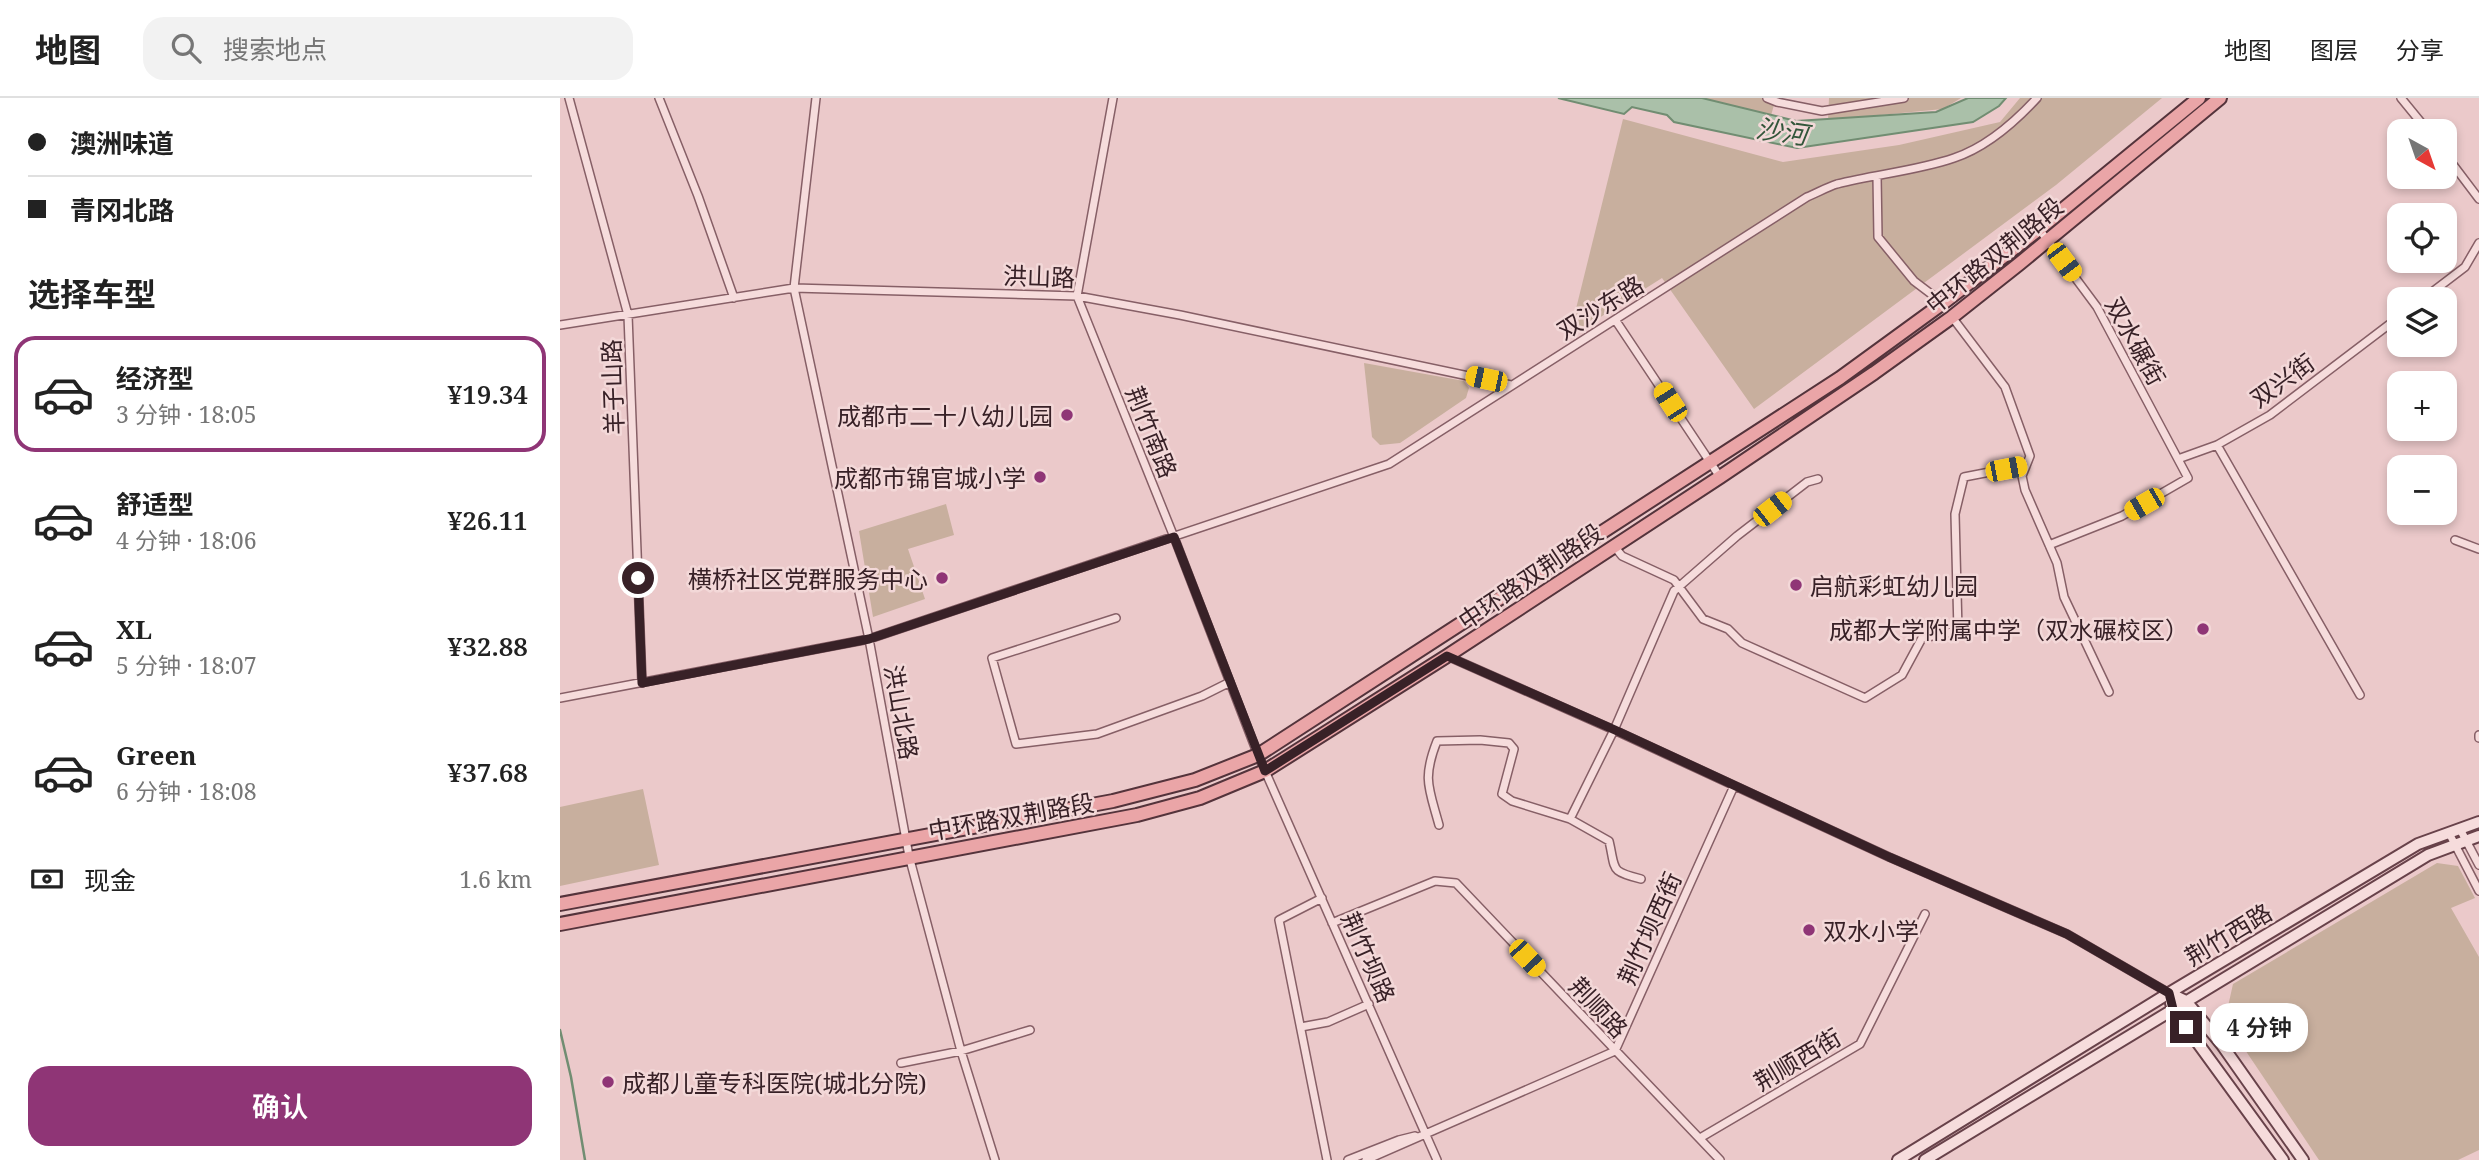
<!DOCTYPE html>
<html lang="zh">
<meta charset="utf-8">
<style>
:root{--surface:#fff;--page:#f2f2f2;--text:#222;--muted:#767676;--line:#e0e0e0;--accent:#8f3576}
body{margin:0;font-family:"Noto Serif","Noto Sans SC",serif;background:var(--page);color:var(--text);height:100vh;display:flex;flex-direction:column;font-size:26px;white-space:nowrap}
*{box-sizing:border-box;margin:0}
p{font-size:23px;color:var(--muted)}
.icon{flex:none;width:38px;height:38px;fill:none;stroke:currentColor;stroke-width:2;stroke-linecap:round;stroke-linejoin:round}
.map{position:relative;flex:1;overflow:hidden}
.sheet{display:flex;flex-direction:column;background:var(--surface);width:560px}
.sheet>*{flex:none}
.top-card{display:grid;align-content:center;height:154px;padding:0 28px;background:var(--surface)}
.needle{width:46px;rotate:140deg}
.controls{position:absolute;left:1827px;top:21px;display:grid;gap:14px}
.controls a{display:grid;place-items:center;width:70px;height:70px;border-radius:14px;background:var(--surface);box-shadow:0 4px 10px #0003;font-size:35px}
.end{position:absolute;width:32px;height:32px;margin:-16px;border:9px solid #382127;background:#fff;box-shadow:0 0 0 4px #fff}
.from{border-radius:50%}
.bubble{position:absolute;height:49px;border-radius:21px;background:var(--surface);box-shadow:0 4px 10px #0003;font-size:23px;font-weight:600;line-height:49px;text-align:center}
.car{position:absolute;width:21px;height:42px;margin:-21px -10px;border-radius:9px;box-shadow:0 0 5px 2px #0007;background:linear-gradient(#f5c518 24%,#345 0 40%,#f5c518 0 76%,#345 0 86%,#f5c518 0)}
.top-card b{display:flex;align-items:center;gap:24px;height:66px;font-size:26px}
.top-card b+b{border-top:2px solid var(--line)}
.top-card i{width:18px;height:18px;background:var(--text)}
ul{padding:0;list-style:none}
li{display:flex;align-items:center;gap:21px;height:116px;margin:0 14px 10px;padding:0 14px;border:4px solid transparent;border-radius:21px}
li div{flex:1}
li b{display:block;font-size:26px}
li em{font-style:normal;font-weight:600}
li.current{border-color:var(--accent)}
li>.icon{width:63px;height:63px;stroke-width:1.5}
h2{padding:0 28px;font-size:32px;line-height:84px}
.pay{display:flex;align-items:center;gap:18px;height:77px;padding:0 28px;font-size:26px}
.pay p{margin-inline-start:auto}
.action{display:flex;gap:14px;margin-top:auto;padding:14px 28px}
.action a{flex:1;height:80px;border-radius:21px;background:var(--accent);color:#fff;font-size:28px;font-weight:600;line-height:80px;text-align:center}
header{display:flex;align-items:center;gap:42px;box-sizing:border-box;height:98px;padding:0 35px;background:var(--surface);border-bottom:2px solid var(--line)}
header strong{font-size:33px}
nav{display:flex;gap:38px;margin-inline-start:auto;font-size:24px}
.search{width:490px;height:63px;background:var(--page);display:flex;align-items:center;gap:18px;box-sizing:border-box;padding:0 24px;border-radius:21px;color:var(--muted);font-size:26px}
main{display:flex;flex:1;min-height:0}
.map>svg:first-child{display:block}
</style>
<header>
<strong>地图</strong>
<div class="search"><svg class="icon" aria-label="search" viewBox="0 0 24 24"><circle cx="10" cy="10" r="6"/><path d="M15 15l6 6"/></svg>搜索地点</div>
<nav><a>地图</a><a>图层</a><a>分享</a></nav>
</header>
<main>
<section class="sheet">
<div class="top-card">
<b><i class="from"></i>澳洲味道</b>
<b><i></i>青冈北路</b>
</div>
<h2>选择车型</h2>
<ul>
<li class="current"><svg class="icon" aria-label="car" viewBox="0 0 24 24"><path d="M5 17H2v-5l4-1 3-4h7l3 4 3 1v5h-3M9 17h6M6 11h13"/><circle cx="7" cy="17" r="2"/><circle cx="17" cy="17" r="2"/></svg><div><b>经济型</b><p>3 分钟 · 18:05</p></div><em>¥19.34</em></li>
<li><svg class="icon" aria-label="car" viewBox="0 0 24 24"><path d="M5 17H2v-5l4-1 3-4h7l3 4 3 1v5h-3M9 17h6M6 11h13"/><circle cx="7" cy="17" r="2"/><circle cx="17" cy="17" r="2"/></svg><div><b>舒适型</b><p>4 分钟 · 18:06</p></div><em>¥26.11</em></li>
<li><svg class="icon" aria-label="car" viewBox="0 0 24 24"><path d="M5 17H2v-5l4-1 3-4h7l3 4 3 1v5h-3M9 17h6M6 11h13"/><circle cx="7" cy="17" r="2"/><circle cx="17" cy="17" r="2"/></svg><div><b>XL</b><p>5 分钟 · 18:07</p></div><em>¥32.88</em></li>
<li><svg class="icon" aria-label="car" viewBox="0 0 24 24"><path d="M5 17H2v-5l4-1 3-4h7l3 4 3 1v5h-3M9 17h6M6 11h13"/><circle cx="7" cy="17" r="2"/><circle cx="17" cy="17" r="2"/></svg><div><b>Green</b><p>6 分钟 · 18:08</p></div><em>¥37.68</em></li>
</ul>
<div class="pay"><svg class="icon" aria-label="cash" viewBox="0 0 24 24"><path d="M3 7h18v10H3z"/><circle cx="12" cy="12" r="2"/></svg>现金<p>1.6 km</p></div>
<div class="action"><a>确认</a></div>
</section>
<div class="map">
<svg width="1919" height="1062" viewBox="0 0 1919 1062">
<rect width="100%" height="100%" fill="#ebc9ca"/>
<path fill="#c8af9e" d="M 1123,0 L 1216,0 L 1210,21 Z
M 1269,0 L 1401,0 L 1383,11 L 1268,22 Z
M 1460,0 L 1602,0 L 1496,87 L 1194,311 L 1102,180 L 1009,239 L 1063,21 L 1223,64 L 1339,47 L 1440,24 Z
M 804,265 L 904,283 L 909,290 L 906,300 L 840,345 L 820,347 L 812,339 Z
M 386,406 L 394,437 L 348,451 L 365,501 L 313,519 L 299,433 Z
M 83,691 L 99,767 L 0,788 L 0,709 Z
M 1877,765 L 1898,768 L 1915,800 L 1891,810 L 1919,859 L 1919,1052 L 1898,1062 L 1759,1062 L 1665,922 L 1673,886 Z"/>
<path fill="#aac0a9" stroke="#718d72" stroke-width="2" d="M 998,0 L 1142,0 L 1236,23 L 1376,14 L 1408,0 L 1446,0 L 1439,8 L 1413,24 L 1237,50 L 1114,24 L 1107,17 L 1072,9 L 1064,16 Z"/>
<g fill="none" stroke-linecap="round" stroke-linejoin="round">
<path stroke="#718d72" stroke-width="2.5" d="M 0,932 L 11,979 L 25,1062"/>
<g stroke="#865f66" stroke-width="10">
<path id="street" d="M 9,0 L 68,217 L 82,585
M 99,0 L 138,98 L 174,200
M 256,0 L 234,190 L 309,541 L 349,758 L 401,953 L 435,1062
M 553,0 L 517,198 L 614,439 L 698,657 L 877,1062
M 1207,0 L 1217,4 L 1262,13 L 1344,0
M 1841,0 L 1868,33
M 1885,56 L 1919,101
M 1317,78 L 1318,139 L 1354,183 L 1383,205
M 1479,131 L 1537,209 L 1628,380 L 1562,418 L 1489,447
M 1863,201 L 1905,169 L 1919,145
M 1392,219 L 1445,289 L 1470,358 L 1462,378 L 1465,392 L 1497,465 L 1504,499 L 1549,594
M 1056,223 L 1160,379
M 0,227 L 234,190 L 517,198 L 620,217 L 951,287
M 1657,347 L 1800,597
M 1618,361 L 1657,347 L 1710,317 L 1839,219
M 1895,442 L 1919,451
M 1054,448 L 1062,458 L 1114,482 L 1143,521 L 1168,531 L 1182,545 L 1305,600 L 1342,577 L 1362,540 L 1398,533 L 1395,416 L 1404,379 L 1466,367
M 556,520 L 432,560 L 456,646 L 537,636 L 642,598 L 670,584
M 887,558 L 1054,632 L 1329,759 L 1507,836 L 1609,895
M 0,600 L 309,541 L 829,366 L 1247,99 C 1257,95 1267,89 1277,86 C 1316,76 1356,73 1394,60 C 1427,49 1454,25 1477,0
M 1919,637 L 1919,640
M 1010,721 L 1054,632 L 1114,493 L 1177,438 L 1247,384 L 1258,381
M 879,727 C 869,690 862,681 877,643 L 920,642 L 949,645 L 954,651 L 942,696 L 952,703 L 1010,721 L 1049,743 C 1056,772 1049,773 1081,781
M 1900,731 L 1919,767
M 1889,735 L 1919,793
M 762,800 L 719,822 L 767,1062
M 772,825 L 875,783 L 896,785 L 1160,1062
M 741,929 L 768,924 L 809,906
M 341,965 L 401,953 L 470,932
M 1140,1040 L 1300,946 L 1365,816
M 788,1062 L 839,1042 L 855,1038
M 806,1062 L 1055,953 L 1174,688"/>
</g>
<g stroke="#68424a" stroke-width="14">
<path id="secondary" d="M 1609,895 L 1626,903 L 1662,947 L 1743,1062
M 1611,905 L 1613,911 L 1723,1062
M 1338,1062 L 1609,895 L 1858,746 L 1919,724
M 1365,1062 L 1868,757 L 1919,738"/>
</g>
<g stroke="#54333b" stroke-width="16">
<path id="primary" d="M 0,806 L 553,703 L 635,682 L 698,657 L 1280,280 L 1383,205 L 1479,131 L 1639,0
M 0,826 L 577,717 L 640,700 L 705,673 L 887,558 L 1160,379 L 1314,275 L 1392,219 L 1459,166 L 1660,0"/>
</g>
<use href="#street" stroke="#f6dcdc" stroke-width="7"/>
<use href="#secondary" stroke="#f6dcdc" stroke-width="10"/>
<use href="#primary" stroke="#eaa5a7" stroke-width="12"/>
</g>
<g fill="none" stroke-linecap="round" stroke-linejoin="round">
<path stroke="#382127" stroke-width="9" d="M 78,480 L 82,585 L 309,541 L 614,439 L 705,673 L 887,558 L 1055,632 L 1329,759 L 1507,836 L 1609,895 L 1613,911 L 1626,929"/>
</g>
<g fill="#8f3576" stroke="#f3d8d8" stroke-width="2.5">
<circle cx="507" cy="317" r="7"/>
<circle cx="480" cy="379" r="7"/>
<circle cx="382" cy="480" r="7"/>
<circle cx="1236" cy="487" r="7"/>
<circle cx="1643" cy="531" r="7"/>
<circle cx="1249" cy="832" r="7"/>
<circle cx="48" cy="984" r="7"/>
</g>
<g text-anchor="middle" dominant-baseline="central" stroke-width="5" stroke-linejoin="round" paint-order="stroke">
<g font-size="24" fill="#382127" stroke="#f3d8d8">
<text transform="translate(1434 157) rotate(-39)">中环路双荆路段</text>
<text transform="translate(479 178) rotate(2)">洪山路</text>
<text transform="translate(1040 209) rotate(-32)">双沙东路</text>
<text transform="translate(1576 243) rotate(61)">双水碾街</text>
<text transform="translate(1722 282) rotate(-36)">双兴街</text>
<text transform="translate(52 289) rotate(-92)">羊子山路</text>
<text transform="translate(592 334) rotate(68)">荆竹南路</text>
<text transform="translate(970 478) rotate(-34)">中环路双荆路段</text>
<text transform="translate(342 614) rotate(80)">洪山北路</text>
<text transform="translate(451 718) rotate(-10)">中环路双荆路段</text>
<text transform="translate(1089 830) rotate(-66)">荆竹坝西街</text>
<text transform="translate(1668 836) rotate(-31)">荆竹西路</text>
<text transform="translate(809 859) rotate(66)">荆竹坝路</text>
<text transform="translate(1039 909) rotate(47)">荆顺路</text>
<text transform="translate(1237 961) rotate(-31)">荆顺西街</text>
</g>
<g font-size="24" fill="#382127" stroke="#f3d8d8" text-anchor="end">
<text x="493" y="317">成都市二十八幼儿园</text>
<text x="466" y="379">成都市锦官城小学</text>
<text x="368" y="480">横桥社区党群服务中心</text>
<text x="1250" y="487" text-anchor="start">启航彩虹幼儿园</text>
<text x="1629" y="531">成都大学附属中学（双水碾校区）</text>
<text x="1263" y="832" text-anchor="start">双水小学</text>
<text x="62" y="984" text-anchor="start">成都儿童专科医院(城北分院)</text>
</g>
<g font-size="26" font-style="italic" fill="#32563a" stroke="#f3d8d8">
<text transform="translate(1222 33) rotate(8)">沙河</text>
</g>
</g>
</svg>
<div class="controls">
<a><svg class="needle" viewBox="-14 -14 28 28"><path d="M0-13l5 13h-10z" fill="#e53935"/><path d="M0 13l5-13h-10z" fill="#767676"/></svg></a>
<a><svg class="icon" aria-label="locate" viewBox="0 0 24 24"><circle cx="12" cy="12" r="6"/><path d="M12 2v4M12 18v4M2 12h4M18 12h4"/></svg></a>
<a><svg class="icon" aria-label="layers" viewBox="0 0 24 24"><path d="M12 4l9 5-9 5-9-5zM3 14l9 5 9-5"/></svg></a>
<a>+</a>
<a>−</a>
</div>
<i class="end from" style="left:78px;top:480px"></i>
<i class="end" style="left:1626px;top:929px"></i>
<div class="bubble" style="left:1650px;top:905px;width:98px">4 分钟</div>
<i class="car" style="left:1504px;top:164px;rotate:143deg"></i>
<i class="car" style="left:926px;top:281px;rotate:282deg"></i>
<i class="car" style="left:1110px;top:304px;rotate:327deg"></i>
<i class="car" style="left:1446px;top:371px;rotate:79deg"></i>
<i class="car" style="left:1584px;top:406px;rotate:240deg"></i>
<i class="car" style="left:1212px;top:411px;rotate:52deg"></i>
<i class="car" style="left:967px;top:860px;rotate:137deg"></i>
</div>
</main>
